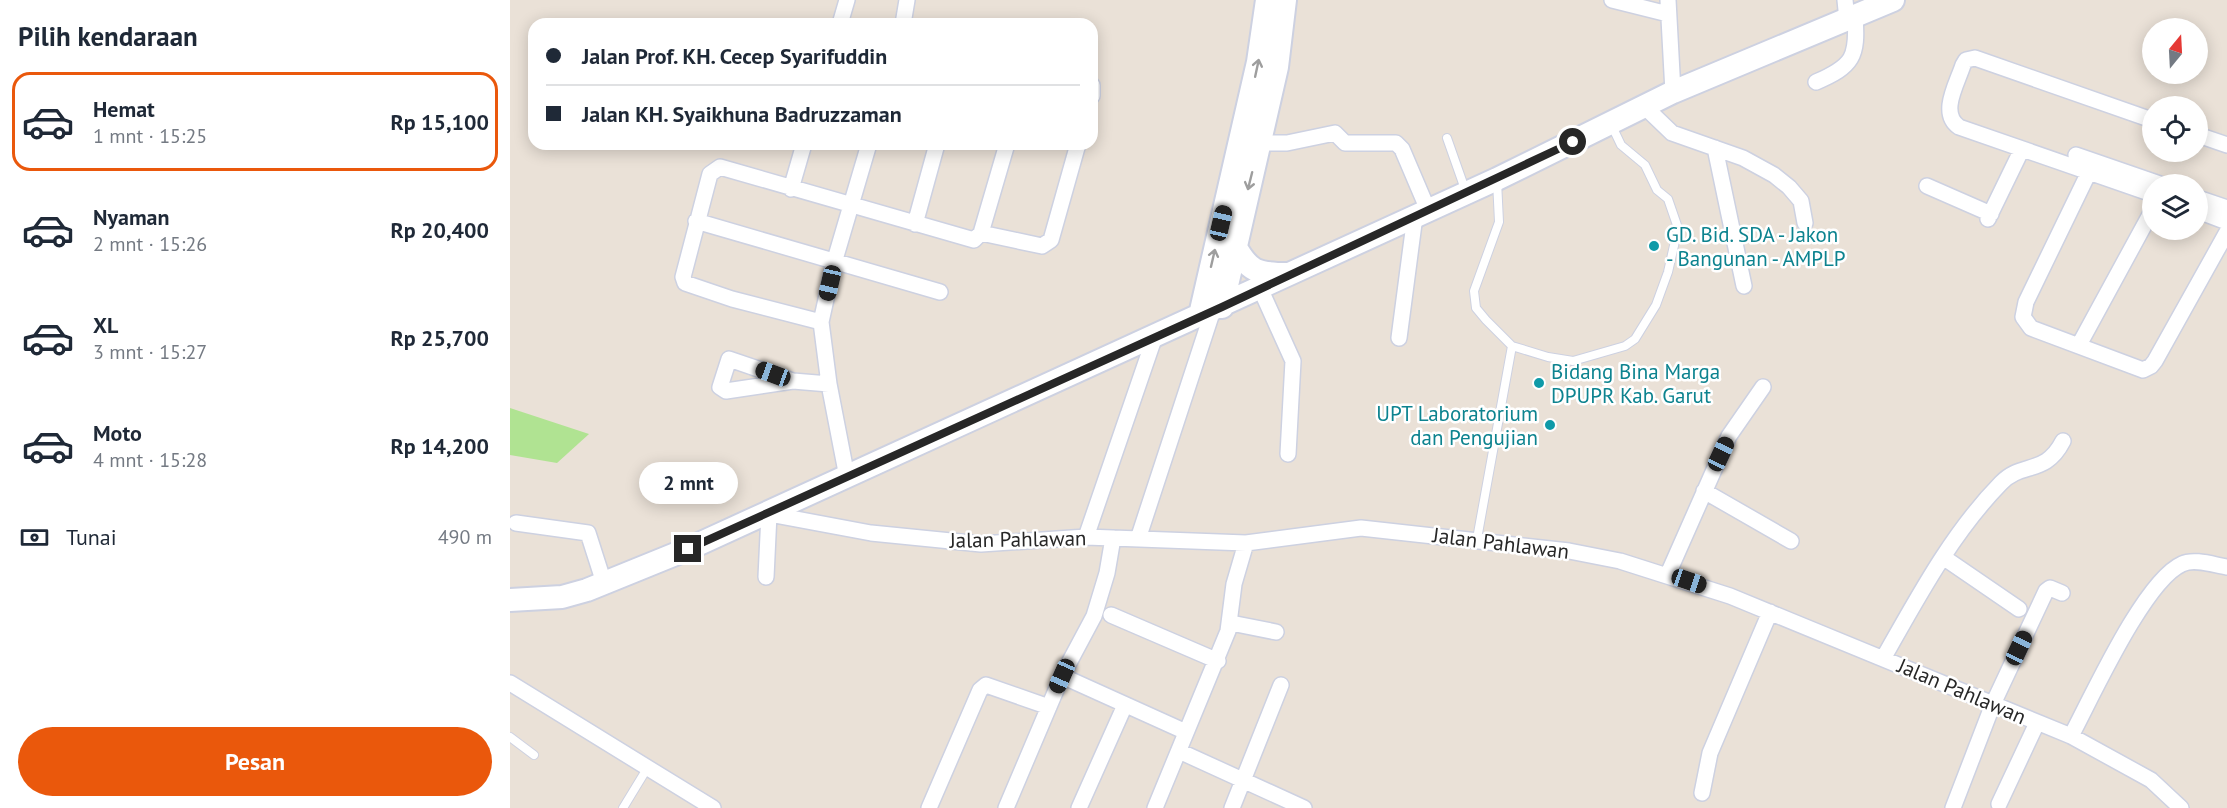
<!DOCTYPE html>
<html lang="id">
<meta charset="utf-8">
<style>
:root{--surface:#fff;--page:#f2f2f3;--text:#1f2937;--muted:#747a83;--line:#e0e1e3;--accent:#ea580c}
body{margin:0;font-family:"PT Sans",sans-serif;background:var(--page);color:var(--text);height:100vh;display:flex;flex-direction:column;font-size:22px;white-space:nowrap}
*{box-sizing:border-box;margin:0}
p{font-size:20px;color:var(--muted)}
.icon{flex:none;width:33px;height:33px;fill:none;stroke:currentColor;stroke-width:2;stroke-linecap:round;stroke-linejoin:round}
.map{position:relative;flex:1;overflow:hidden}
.sheet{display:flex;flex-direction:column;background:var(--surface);width:510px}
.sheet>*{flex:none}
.top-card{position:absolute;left:18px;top:18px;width:570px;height:132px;border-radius:18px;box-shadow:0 3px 15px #0003;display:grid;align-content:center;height:132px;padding:0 18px;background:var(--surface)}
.needle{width:39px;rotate:18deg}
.tools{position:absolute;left:1632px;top:18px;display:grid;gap:12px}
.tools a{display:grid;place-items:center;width:66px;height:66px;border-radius:50%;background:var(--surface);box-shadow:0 3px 15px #0003;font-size:30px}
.end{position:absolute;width:27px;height:27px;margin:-14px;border:8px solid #272727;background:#fff;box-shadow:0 0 0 3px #fff}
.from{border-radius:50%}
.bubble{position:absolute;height:42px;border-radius:21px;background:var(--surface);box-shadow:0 3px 15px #0003;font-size:20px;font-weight:700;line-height:42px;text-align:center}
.car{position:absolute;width:18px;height:36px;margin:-18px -9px;border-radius:8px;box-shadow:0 0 4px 2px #0007;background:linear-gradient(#222 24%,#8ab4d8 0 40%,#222 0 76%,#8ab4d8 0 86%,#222 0)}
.top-card b{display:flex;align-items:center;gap:21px;height:57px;font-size:22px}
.top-card b+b{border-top:2px solid var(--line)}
.top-card i{width:15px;height:15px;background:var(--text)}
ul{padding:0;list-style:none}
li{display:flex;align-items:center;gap:18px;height:99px;margin:0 12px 9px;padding:0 6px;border:3px solid transparent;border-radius:18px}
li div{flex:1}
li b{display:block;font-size:22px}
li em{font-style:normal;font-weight:700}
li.active{border-color:var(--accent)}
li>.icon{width:54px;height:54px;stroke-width:1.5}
h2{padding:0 18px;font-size:27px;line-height:72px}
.pay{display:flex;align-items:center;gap:15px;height:66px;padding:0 18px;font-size:22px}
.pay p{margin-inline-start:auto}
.primary-button{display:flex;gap:12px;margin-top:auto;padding:12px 18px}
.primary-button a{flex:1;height:69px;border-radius:36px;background:var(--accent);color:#fff;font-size:24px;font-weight:700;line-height:69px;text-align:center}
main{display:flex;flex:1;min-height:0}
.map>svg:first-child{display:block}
</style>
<main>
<section class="sheet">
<h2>Pilih kendaraan</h2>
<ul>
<li class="active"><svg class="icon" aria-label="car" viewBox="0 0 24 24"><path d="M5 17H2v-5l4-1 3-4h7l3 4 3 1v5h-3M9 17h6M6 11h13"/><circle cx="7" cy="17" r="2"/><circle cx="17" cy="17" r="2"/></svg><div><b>Hemat</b><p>1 mnt · 15:25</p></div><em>Rp 15,100</em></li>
<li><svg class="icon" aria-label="car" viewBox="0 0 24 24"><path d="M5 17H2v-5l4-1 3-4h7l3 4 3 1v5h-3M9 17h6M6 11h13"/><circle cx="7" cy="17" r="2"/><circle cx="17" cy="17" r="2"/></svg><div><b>Nyaman</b><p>2 mnt · 15:26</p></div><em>Rp 20,400</em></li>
<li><svg class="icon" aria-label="car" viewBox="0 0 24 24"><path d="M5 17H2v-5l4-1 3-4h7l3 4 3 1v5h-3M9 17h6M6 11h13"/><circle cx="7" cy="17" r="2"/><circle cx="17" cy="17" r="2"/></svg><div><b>XL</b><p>3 mnt · 15:27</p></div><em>Rp 25,700</em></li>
<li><svg class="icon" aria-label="car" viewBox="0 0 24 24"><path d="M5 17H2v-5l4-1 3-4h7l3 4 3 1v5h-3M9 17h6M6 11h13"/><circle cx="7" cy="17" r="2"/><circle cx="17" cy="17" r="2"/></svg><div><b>Moto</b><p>4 mnt · 15:28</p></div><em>Rp 14,200</em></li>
</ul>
<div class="pay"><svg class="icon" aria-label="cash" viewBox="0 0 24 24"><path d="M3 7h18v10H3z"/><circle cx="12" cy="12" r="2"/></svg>Tunai<p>490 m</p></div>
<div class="primary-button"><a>Pesan</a></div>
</section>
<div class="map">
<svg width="1717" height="808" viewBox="0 0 1717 808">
<rect width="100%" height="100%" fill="#eae1d7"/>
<path fill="#b0e392" d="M 0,408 L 79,434 L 47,463 L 0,455 Z"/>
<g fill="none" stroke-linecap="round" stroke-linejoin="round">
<g stroke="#cdd1e1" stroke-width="10">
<path id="lane" d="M 937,138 L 956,192
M 987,181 L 989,222 L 964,291 L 966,308 L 976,320 L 1002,346 L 1038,357 L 1063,361 L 1115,346 L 1125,339 L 1146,305 L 1158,272 L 1168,228 L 1158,199 L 1147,190 L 1135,165 L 1111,145 L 1101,124
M 967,539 L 1002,346
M 0,737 L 24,755
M 113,808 L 138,767"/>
</g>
<g stroke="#cdd1e1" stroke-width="18">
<path id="street" d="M 1102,0 L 1158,14
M 1158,0 L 1163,92
M 1335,0 L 1337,20
M 330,24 L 337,0
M 393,24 L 397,0
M 1306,82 C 1343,66 1348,57 1345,17
M 582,85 L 582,96
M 1135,107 L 1162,133 L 1233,158 L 1264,175 L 1279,187 L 1291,201 L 1295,223
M 1642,120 L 1465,58 L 1456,60 L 1453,65 C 1447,84 1429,113 1449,127 L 1642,194
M 1688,135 L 1717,145
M 749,143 L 777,143 L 825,133 L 835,143 L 886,143 L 892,149 L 918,210
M 1205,148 L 1234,286
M 1566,155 L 1650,184
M 1579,172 L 1516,302 L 1513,317 L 1521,328 L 1633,370 L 1641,366 L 1645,361 L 1717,232
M 1417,186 L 1481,214
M 281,189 L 294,144
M 1688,198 L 1717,208
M 1688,211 L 1717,222
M 1478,219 L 1512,149
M 186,221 L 430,292
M 405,224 L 427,144
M 471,233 L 532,246 L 541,240 L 568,144
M 750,288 L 783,361 L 778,454
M 311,322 L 222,299 L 175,283 L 173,277 L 200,174 L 210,167 L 464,240 L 471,233 L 497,144
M 889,338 L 905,216
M 1569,345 L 1642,211
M 283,381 L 219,359 L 210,387 L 216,391 L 283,381 L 319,384
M 337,477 L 319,384 L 311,322 L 324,263 L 359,144
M 1194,491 L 1281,541
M 6,523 L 78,533 L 94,583
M 576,537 L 645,336
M 628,539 L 703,310
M 1433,557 L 1509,609
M 1158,574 L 1219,436 L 1253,387
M 256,577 L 259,514 L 361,533 L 471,544 L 576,537 L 736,543 L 851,528 L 1059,551 L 1110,561 L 1220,596 L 1561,736 L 1641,780 L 1671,808
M 601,615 L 708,661
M 721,623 L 766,632
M 1374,657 C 1408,597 1442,533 1491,483 C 1512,461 1535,476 1553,441
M 552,676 L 676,732
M 0,683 L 203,808
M 1561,736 C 1582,697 1634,581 1672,564 C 1684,558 1704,565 1717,567
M 669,751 L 794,808
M 1192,793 L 1200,753 L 1260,612
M 1489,804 L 1527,723
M 419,808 L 470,690 L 476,685 L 539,707
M 496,808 L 552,676 L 584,616 L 597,573 L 603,538
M 569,808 L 615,705
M 645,808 L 718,631 L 724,584 L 736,543
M 722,808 L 771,685
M 1443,808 L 1483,704 L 1536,591 L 1540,588 L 1552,593"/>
</g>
<g stroke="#cdd1e1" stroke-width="26">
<path id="secondary" d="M 724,244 C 739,272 747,274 778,274
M 712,307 L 767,67 L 775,0
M 690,315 L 748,62 L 757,0
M 0,600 L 52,597 L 77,590 L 178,549 L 987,179 L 1163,92 L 1383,0"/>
</g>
<use href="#lane" stroke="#fff" stroke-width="8"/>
<use href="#street" stroke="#fff" stroke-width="15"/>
<use href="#secondary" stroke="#fff" stroke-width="22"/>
</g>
<defs><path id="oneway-shaft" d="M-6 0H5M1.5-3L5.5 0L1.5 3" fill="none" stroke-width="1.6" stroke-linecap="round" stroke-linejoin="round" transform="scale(1.5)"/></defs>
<g stroke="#9e9e9e">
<use href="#oneway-shaft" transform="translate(747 68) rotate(-78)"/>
<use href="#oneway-shaft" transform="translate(740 181) rotate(104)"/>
<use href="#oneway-shaft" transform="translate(703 258) rotate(-77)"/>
</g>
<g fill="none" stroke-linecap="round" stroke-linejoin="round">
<path stroke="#272727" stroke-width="8" d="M 178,549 L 712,307 L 1063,142"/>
</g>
<g fill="#0f9aa8" stroke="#fff" stroke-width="2">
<circle cx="1144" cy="246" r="6"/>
<circle cx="1029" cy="383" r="6"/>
<circle cx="1040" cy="425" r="6"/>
</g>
<g text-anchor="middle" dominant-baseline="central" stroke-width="5" stroke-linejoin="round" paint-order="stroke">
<g font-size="21" fill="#0d838f" stroke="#fff" text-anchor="start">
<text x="1156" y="234">GD. Bid. SDA - Jakon<tspan x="1156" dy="24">- Bangunan - AMPLP</tspan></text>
<text x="1041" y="371">Bidang Bina Marga<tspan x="1041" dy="24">DPUPR Kab. Garut</tspan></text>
<text x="1028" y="413" text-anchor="end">UPT Laboratorium<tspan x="1028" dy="24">dan Pengujian</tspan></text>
</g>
<g font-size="21" fill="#272727" stroke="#fff">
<text transform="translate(508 539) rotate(-1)">Jalan Pahlawan</text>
<text transform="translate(991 543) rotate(7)">Jalan Pahlawan</text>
<text transform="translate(1452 691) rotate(23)">Jalan Pahlawan</text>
</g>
</g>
</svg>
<div class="tools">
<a><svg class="needle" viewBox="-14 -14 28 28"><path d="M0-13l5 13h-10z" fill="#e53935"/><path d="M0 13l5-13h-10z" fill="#747a83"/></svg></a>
<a><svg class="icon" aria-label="locate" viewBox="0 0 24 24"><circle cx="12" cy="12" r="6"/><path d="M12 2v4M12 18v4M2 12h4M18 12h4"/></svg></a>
<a><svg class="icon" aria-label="layers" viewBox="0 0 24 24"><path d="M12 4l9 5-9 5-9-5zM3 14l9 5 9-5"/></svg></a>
</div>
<i class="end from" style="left:1063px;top:142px"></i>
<i class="end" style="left:178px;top:549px"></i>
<div class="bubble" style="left:129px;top:462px;width:99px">2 mnt</div>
<i class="car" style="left:711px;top:223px;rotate:13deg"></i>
<i class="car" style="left:320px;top:283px;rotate:193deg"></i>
<i class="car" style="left:263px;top:374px;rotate:290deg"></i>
<i class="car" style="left:1211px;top:454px;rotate:25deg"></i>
<i class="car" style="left:1179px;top:581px;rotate:109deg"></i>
<i class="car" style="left:1509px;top:648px;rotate:25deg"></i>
<i class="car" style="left:552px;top:676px;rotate:204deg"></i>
<div class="top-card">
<b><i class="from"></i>Jalan Prof. KH. Cecep Syarifuddin</b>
<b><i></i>Jalan KH. Syaikhuna Badruzzaman</b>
</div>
</div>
</main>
